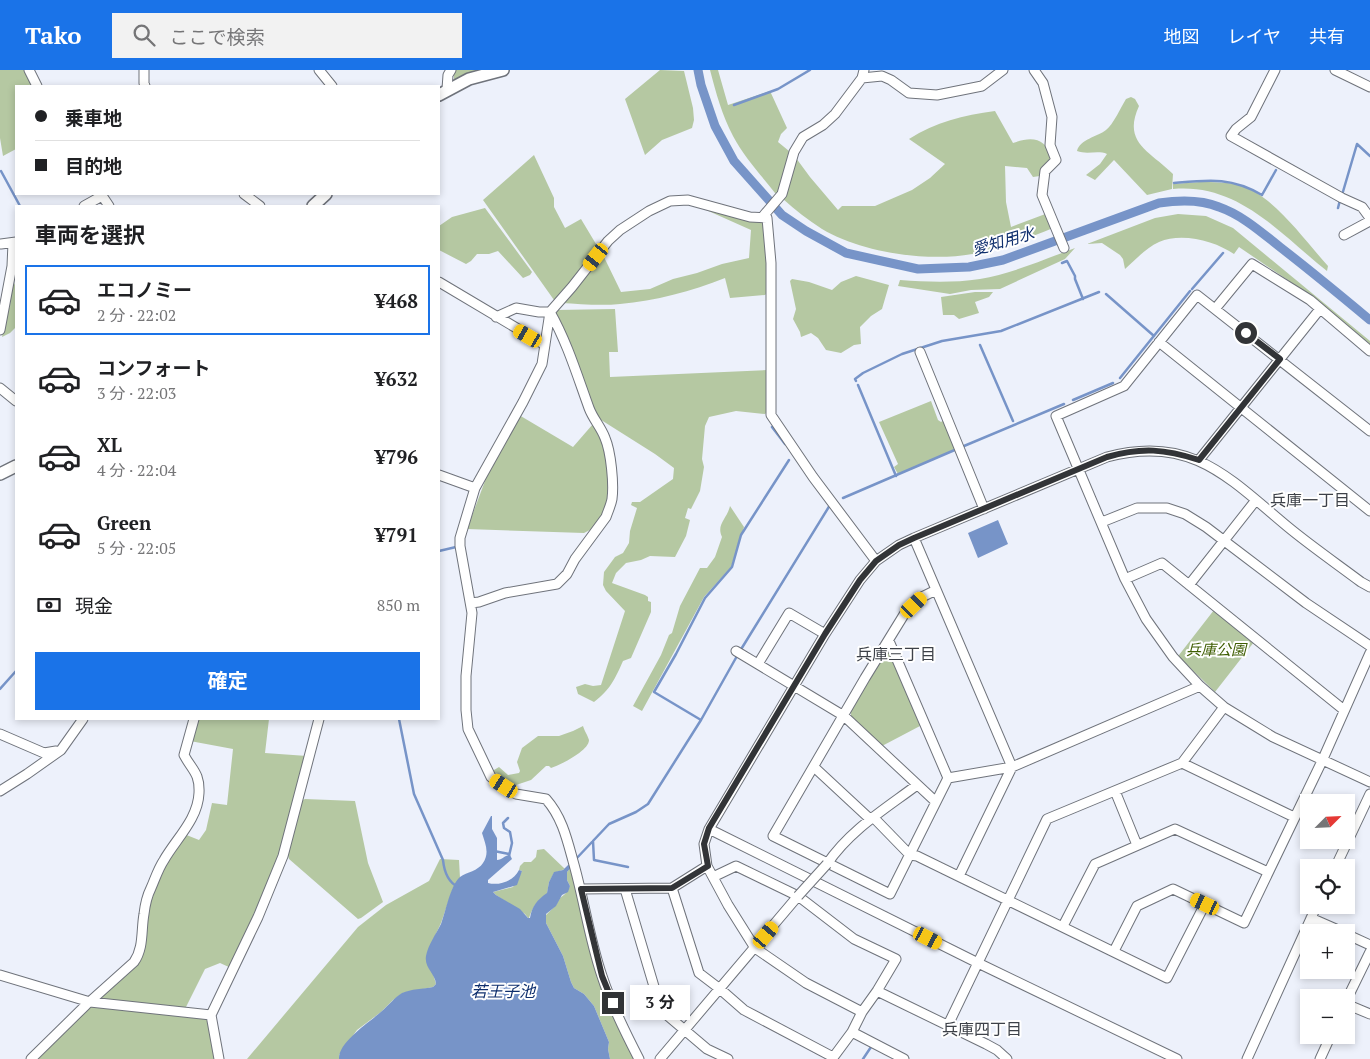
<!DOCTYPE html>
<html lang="ja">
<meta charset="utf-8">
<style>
:root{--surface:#fff;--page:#f2f2f2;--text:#202124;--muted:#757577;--line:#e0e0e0;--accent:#1a73e8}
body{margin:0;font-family:"PT Serif","Noto Sans JP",serif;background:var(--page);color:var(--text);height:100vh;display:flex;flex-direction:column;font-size:19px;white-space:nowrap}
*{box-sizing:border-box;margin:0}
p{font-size:16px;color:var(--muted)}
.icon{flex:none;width:28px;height:28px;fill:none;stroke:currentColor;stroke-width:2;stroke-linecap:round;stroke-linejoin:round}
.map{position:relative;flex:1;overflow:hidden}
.drawer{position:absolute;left:15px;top:135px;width:425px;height:515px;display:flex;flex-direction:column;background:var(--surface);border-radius:0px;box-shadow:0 2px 8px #0003}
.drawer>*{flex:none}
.top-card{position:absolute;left:15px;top:15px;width:425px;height:110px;border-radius:0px;box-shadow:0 2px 8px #0003;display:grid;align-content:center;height:110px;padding:0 20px;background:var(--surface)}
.needle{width:32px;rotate:66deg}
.buttons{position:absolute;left:1300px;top:724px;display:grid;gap:10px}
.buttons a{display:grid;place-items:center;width:55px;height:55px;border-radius:0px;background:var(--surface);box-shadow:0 2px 8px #0003;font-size:25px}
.end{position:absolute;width:22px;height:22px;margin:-11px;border:6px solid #323437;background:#fff;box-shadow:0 0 0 2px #fff}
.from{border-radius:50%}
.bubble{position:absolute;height:35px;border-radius:0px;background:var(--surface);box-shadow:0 2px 8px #0003;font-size:16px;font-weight:700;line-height:35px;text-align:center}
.car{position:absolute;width:15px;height:30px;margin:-15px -8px;border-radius:6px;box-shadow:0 0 4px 1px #0007;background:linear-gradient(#f5c518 24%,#345 0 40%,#f5c518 0 76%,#345 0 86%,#f5c518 0)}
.top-card b{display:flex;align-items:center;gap:18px;height:48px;font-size:19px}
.top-card b+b{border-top:1px solid var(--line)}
.top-card i{width:12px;height:12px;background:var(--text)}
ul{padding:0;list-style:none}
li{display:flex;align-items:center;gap:15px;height:70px;margin:0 10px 8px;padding:0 10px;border:2px solid transparent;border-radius:0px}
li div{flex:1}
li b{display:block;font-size:19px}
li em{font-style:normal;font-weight:700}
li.active{border-color:var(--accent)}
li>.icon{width:45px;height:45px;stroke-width:1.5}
h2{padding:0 20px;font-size:22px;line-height:60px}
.pay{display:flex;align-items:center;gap:12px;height:55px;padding:0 20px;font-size:19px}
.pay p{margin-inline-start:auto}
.cta{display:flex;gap:10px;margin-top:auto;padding:10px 20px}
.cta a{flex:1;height:58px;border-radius:0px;background:var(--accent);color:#fff;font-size:20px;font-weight:700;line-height:58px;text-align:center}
header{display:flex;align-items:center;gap:30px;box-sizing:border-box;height:70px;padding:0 25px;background:var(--accent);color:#fff}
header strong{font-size:24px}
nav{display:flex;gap:28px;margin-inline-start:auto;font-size:18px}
.search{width:350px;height:45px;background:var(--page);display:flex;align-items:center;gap:12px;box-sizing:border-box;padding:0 18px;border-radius:0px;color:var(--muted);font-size:19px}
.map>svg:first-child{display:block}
</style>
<header>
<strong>Tako</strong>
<div class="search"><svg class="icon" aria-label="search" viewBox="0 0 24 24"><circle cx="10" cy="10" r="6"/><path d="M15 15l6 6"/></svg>ここで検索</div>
<nav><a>地図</a><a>レイヤ</a><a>共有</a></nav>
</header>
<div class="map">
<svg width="1370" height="989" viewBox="0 0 1370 989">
<rect width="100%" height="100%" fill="#edf1fb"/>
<path fill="#b5c8a2" d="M 0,0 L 25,0 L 34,16 L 16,16 L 16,79 L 3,86 L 0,68 Z
M 454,0 L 479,0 L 454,10 Z
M 660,0 L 684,1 L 693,38 L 694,50 L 692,58 L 662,70 L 645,85 L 625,29 Z
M 710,0 L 718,0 L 728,35 L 770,21 L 787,58 L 781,64 L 778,72 L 789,81 L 778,123 L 775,123 C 761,105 744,87 733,66 C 722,45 716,23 710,0 Z
M 1131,27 L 1135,29 L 1139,36 C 1122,73 1150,81 1173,104 L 1172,119 L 1147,125 L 1114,90 L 1095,110 L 1086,105 L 1100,94 L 1107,84 C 1098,80 1087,85 1077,81 C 1080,69 1097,67 1106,60 C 1113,55 1121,37 1126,29 Z
M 995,41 L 1013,73 C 1033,66 1045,68 1053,89 L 1040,106 L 1033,107 L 1027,98 L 1005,96 L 1006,132 L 1011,157 L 1048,143 L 1053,158 C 1029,168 1003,178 977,183 C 932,193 862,183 822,159 C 808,150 795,140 783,129 L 796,88 L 810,107 L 838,140 L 842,136 L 875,136 L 912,120 L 930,108 L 945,94 L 909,69 C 936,52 963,45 995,41 Z
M 534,85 L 554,128 L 554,137 L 565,158 L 581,149 L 599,179 L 554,230 L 483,130 Z
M 1200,112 C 1212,112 1227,112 1239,115 C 1273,124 1305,171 1328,196 L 1327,201 C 1280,164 1239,113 1173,119 L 1173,114 Z
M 695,135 L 766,154 L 767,223 L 765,225 L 730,228 L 725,208 C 692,221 655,231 620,234 C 601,236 580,234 561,233 L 603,185 L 621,222 L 650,219 L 673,209 L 697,203 L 722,194 L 749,188 L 751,160 Z
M 485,138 L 532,202 L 530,205 L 523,208 L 498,181 L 489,184 L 477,184 L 471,191 L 466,194 L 439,180 L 439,156 L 452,147 Z
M 1178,144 L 1206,146 L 1233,158 L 1370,271 L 1370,275 L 1311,226 L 1239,177 L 1234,184 C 1215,171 1182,162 1159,172 C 1146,178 1136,189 1125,199 L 1123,189 L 1120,185 L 1102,173 L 1087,174 L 1155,148 Z
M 1075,178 L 1065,189 L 1000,219 L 971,220 L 950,224 L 898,216 L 900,210 C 927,212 953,213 980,209 C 1011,204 1045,189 1075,178 Z
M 856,206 L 889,215 L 882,239 L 871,246 L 860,257 L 861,274 L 854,275 L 841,283 L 826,280 L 818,268 L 811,263 L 801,267 L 800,262 L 793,249 L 796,239 L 790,211 L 792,209 L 809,212 L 832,220 L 841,212 Z
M 16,211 L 16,257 L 10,263 L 2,267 L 7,241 L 10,237 L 11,221 Z
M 975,222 L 993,222 L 989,227 L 975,232 L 979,243 L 959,249 L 954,245 L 943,245 L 941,227 Z
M 615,239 L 618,282 L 609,282 L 610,307 L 768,300 L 768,341 L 765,344 L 736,341 L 709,347 L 705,356 L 702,389 L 704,397 L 700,421 L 691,439 L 688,438 L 685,448 L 690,450 L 686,466 L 675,487 L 650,486 L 641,490 L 626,493 L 616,503 L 612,513 L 645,525 L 648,527 L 648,531 L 651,532 L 651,542 L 631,588 L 623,591 C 615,609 610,620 594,632 L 578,624 L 576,617 L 585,614 L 593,616 L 601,615 L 625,541 L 606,521 L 603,515 L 604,502 L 615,487 L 623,483 L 629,473 L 630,461 L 637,438 L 631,435 L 632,432 L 640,432 L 673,409 L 674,398 L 655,384 L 598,348 L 554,244 L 556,240 Z
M 931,331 L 938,350 L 941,352 L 944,350 L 956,379 L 898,404 L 894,397 L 898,394 L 879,352 Z
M 519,345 L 573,377 L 593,354 C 597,359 602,365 604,371 C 607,381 607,392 608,402 C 610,427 610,451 584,463 L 467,459 L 491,395 Z
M 730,436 L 744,457 L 731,497 L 704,527 L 642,641 L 633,636 L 661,585 L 669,565 L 672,563 L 680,536 L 700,498 L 707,498 L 715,487 L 722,467 C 716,454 727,449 730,436 Z
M 1214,540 L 1254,572 L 1215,622 L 1179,587 L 1179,585 Z
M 886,583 L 890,583 L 920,656 L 882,676 L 851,647 L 851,641 Z
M 197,649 L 269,649 L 265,683 L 307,686 L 281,787 L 231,898 L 220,893 L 205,899 L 185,939 L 98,930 L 138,891 L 152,819 L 184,764 L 199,770 L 206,760 L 212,733 L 227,735 L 233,679 L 190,671 Z
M 583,656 C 584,660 588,666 589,670 C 589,681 560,695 551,698 L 549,696 L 546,696 L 531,710 L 513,716 L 494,702 L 494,700 L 499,697 L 508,705 L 519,703 L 520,701 L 517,692 L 522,678 L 538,666 L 559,666 L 573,661 Z
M 305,729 L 355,731 L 368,793 L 383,832 L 361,848 L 358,849 L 289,789 L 287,782 L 301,731 Z
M 544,779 L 565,799 L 554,803 L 549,812 L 547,824 C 538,829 532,838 529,848 L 528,848 L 525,844 L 496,825 L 493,822 L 513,817 L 522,801 L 519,800 L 520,796 L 524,792 L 531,792 L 536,787 L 537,780 Z
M 440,789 L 459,790 L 460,808 L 453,818 L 441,853 L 427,883 L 436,914 L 433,917 L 403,923 L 393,930 L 381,942 L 357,960 L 339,985 L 339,989 L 247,989 L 358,857 L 386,835 L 429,811 Z
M 571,797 L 598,905 L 635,989 L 610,989 L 608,979 L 609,972 L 594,936 L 584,924 L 574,918 L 571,912 L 563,886 L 546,853 L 546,845 L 556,835 L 560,828 L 565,824 L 570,816 L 567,810 L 567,802 Z
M 90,934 L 207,948 L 210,953 L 217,989 L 34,989 Z"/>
<path fill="#7794c8" d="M 998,450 L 1008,474 L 978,488 L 968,463 Z
M 491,746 L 492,746 L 492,759 L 497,768 L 497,790 C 502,790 505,785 510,785 L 512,789 L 488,810 L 488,813 C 499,816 514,811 519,800 L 522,801 L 517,815 L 493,822 L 496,825 L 520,839 L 528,848 L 530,848 C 532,836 537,830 547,823 L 549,812 L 554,802 L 563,800 L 574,789 L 575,793 L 567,802 L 567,810 L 570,816 L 568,822 L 562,825 L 556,836 L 546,844 L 546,853 L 563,886 L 571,912 L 574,918 L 584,924 L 594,936 L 609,972 L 608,979 L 610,989 L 339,989 C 338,972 370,952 382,941 C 389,935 394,928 402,923 C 411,919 423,919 433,917 L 436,914 C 435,903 424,898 426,886 C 428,875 436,864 441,854 C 446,841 450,816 460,807 C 467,802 478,801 483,793 C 490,783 485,773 482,763 Z"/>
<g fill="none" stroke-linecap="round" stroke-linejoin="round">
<path stroke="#7794c8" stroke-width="2.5" d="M 734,35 L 778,19 L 810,0
M 1,101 L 20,136
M 1174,113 C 1209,110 1231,107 1262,125 L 1276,100
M 1342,125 L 1357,74 L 1370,86
M 1338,138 L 1340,130
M 1062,193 L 1067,191 L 1075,206 L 1075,209 L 1083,229
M 1192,219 L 1223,183
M 1106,224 L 1154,266
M 980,275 L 1013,351
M 1120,308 L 1190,221
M 856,311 L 855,309 L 863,303 L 902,284 L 942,271 L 1001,261 L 1099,222
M 858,315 L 896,406
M 1073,330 L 1113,313
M 772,357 L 785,374
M 964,376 L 1064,334
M 843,428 L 957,379
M 439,481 L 456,477
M 740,581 L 830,435
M 0,619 L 16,601
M 399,649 L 414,724 L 443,790 C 444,800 448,812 458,817
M 701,650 L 654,622 L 676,584 L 705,528 L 732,497 L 741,465 L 789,390
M 508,748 L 503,753 L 504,758 L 510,762 L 512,773 L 509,786
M 593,771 L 594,790 L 628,797
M 494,781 L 509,784
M 575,790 L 609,754 L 636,742 L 648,734 L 701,650 L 737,586
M 863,989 L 871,977"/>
<path stroke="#7794c8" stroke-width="9" d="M 698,0 L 701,15 L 715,56 L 734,91 L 782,145 L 806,161 L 846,183 L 918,199 L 969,197 L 1003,190 L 1159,133 C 1179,130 1200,129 1219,137 C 1242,145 1261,162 1280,177 C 1311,201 1340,225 1370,250"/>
<g stroke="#6f737b" stroke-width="11">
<path id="minor" d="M 29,0 L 37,16
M 144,0 L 144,13 L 145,16
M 319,0 L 332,16
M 1034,0 L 1043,13 L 1052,47 L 1050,75 L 1056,90 L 1045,101 L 1042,125 L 1064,178
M 1275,0 L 1251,47 L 1236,59 L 1231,66 L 1342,128 L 1362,137 L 1370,148
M 1335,0 L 1370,17
M 862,8 L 882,6 L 891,10 L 909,23 L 937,25 L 982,16 L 1003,0
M 447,19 L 448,5 L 451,0
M 101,124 L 109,136
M 244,124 L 260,136
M 84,136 L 102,126
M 764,145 L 782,124 L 794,82 L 803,67 L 823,55 L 835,44 L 862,8 L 864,0
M 1344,165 L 1370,151
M 1,174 L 16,172
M 439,212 L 545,275
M 1215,239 L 1252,194 L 1310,230 L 1370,281
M 496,247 L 516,238 L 539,242 L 550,242
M 0,260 L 12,196 L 13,173
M 1159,272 L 1370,441
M 920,282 L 984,439
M 0,318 L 16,331
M 1370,361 L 1197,225 L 1124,316 L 1056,346 L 1125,509 L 1146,549 L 1173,587 L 1200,616 L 1224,637 L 1273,667 L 1370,712
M 1199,390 L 1320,239
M 439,405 L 475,418
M 1102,452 L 1137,438 L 1167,438 L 1185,444 L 1206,457 L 1306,533 L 1370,576
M 914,468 L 1012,697 L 959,806
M 1125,509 L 1162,493 L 1344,640
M 1189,515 L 1256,430
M 936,520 L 922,527 L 905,543 L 865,608 L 773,766 L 890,824 L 948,708
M 471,533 L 479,532 L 505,523 L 557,514 L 567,504 L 575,489 L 606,447 C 608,441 611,435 612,429 C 614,414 611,382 605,368 C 601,357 593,349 589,338 C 577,305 567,272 550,242
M 889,571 L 948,708
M 736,581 L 844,646 L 936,732
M 758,594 L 789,543 L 825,564
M 0,664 L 44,683 L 56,681
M 1182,693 L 1294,747
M 814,697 L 870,749
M 948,708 L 1012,697 L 1200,616
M 0,721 L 27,704 L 61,680 L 83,649
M 1115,721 L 1137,775
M 873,747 L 910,785 L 917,786 L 1167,908 L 1205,834
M 709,759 L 978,893 L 1177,989
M 827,794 C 850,760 885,739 917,715
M 1335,798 L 1370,724
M 713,807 L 736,796 L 798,826 L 854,869 L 896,889 L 877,921 L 862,942 L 852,962 L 832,989
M 672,818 L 699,903 L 720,919 L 744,940 L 833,987
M 581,819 L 672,818 L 707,796
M 625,819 L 661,940 L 707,979 L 728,989
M 1311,848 L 1343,862
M 1063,856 L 1095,794 L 1175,759 L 1268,802
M 1346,864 L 1370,875
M 1114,881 L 1137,836 L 1173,819 L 1244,853 L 1322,691 L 1370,583
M 0,905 L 90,932 L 211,945
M 877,921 L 986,974 L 997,980 L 1007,989
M 1346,931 L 1370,882
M 1346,934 L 1370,944
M 862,942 L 806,913 L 755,878 L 728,835 L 707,796 L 704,774 L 709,759 L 825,564 L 860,510 L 876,491 L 899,475 L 914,468 L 1107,387 C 1191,364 1229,408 1288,457 C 1311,476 1337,494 1361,512 L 1370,517
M 948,955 L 1047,749 L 1182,693 L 1224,637
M 852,962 L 904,989
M 31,989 L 86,935 L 134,892 C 144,878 141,860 144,844 C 145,835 147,826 151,818 C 155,809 158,799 164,790 C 176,769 198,749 199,723 C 200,703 192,700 184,685 L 194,649
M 219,989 L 211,945 L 258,847 L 283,786 L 319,649
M 639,989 C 625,962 611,934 602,906 C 589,868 584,829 573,791 C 567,769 562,747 546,729 L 516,724 L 491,707 L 468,659 L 466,640 L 466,606 L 472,543 L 460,476 L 460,468 L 475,418 L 523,332 L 542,294 L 550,242 L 572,217 L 608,171 L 620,160 L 649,141 L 670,131 L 688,130 L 750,147 L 767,148 L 771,193 L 771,345 L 813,407 L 876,491
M 660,989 L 798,826
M 1247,989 L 1317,835
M 1320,989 L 1331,965"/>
</g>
<g stroke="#6f737b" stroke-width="14">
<path id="major" d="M 439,25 L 469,9 L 503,0
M 313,136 L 326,124
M 0,404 L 16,396"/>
</g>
<use href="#minor" stroke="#fff" stroke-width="9"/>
<use href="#major" stroke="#fff" stroke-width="11"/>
<g stroke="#6f737b" stroke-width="11" stroke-linecap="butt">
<path id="minor-bridge" d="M 798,826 L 827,794"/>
</g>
<use href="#minor-bridge" stroke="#fff" stroke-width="9"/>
</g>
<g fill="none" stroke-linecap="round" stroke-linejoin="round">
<path stroke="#323437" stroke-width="6" d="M 613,933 L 602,906 L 581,819 L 672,818 L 708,796 L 704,774 L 709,758 L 825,564 L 860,510 L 876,491 L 899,475 L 914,468 L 1107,387 C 1142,377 1165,379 1199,390 L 1280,289 L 1246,263"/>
</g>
<g text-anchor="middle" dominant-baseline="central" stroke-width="4" stroke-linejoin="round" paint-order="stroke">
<g font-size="15" font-style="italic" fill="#3f5e03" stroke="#fff">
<text x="1216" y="579">兵庫公園</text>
</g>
<g font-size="16" font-style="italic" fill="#0f2f6d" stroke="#fff">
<text transform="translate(1003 171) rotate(-16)">愛知用水</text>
<text x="503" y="921">若王子池</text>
</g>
<g font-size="16" fill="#3d4148" stroke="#fff">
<text x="1310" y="430">兵庫一丁目</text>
<text x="896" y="584">兵庫三丁目</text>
<text x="982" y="959">兵庫四丁目</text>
</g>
</g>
</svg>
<div class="buttons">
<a><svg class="needle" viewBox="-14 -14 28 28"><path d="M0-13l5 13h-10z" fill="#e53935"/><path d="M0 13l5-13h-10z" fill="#757577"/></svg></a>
<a><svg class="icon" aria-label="locate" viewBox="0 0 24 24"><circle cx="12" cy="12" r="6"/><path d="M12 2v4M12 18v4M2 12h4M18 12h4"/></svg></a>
<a>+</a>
<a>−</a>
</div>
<i class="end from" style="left:1246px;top:263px"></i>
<i class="end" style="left:613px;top:933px"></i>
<div class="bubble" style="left:630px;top:915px;width:60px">3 分</div>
<i class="car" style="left:596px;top:187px;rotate:218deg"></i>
<i class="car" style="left:528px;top:266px;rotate:300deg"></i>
<i class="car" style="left:914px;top:535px;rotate:46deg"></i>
<i class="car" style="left:504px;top:716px;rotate:303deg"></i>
<i class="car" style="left:1205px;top:834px;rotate:295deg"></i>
<i class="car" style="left:766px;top:865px;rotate:40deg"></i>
<i class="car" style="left:928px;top:868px;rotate:117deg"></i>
<div class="top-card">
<b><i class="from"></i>乗車地</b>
<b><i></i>目的地</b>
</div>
<section class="drawer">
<h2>車両を選択</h2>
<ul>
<li class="active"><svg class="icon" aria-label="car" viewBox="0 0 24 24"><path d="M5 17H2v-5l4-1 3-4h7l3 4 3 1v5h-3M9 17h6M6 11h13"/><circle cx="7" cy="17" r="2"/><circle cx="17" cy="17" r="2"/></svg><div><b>エコノミー</b><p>2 分 · 22:02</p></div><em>¥468</em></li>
<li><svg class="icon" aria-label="car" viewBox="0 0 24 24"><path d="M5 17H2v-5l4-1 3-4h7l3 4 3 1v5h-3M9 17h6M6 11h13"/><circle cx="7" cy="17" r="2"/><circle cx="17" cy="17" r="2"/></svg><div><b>コンフォート</b><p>3 分 · 22:03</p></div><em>¥632</em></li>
<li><svg class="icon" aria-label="car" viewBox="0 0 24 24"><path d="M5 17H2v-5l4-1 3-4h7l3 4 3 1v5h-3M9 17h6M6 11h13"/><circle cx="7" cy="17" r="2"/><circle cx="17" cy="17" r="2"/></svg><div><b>XL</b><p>4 分 · 22:04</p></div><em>¥796</em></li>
<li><svg class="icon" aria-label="car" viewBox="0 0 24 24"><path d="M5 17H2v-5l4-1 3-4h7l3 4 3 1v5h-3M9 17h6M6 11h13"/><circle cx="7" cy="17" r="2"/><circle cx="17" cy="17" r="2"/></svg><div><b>Green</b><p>5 分 · 22:05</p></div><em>¥791</em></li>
</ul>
<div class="pay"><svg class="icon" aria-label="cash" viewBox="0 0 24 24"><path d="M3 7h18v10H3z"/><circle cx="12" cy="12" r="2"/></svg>現金<p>850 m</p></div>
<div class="cta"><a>確定</a></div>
</section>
</div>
